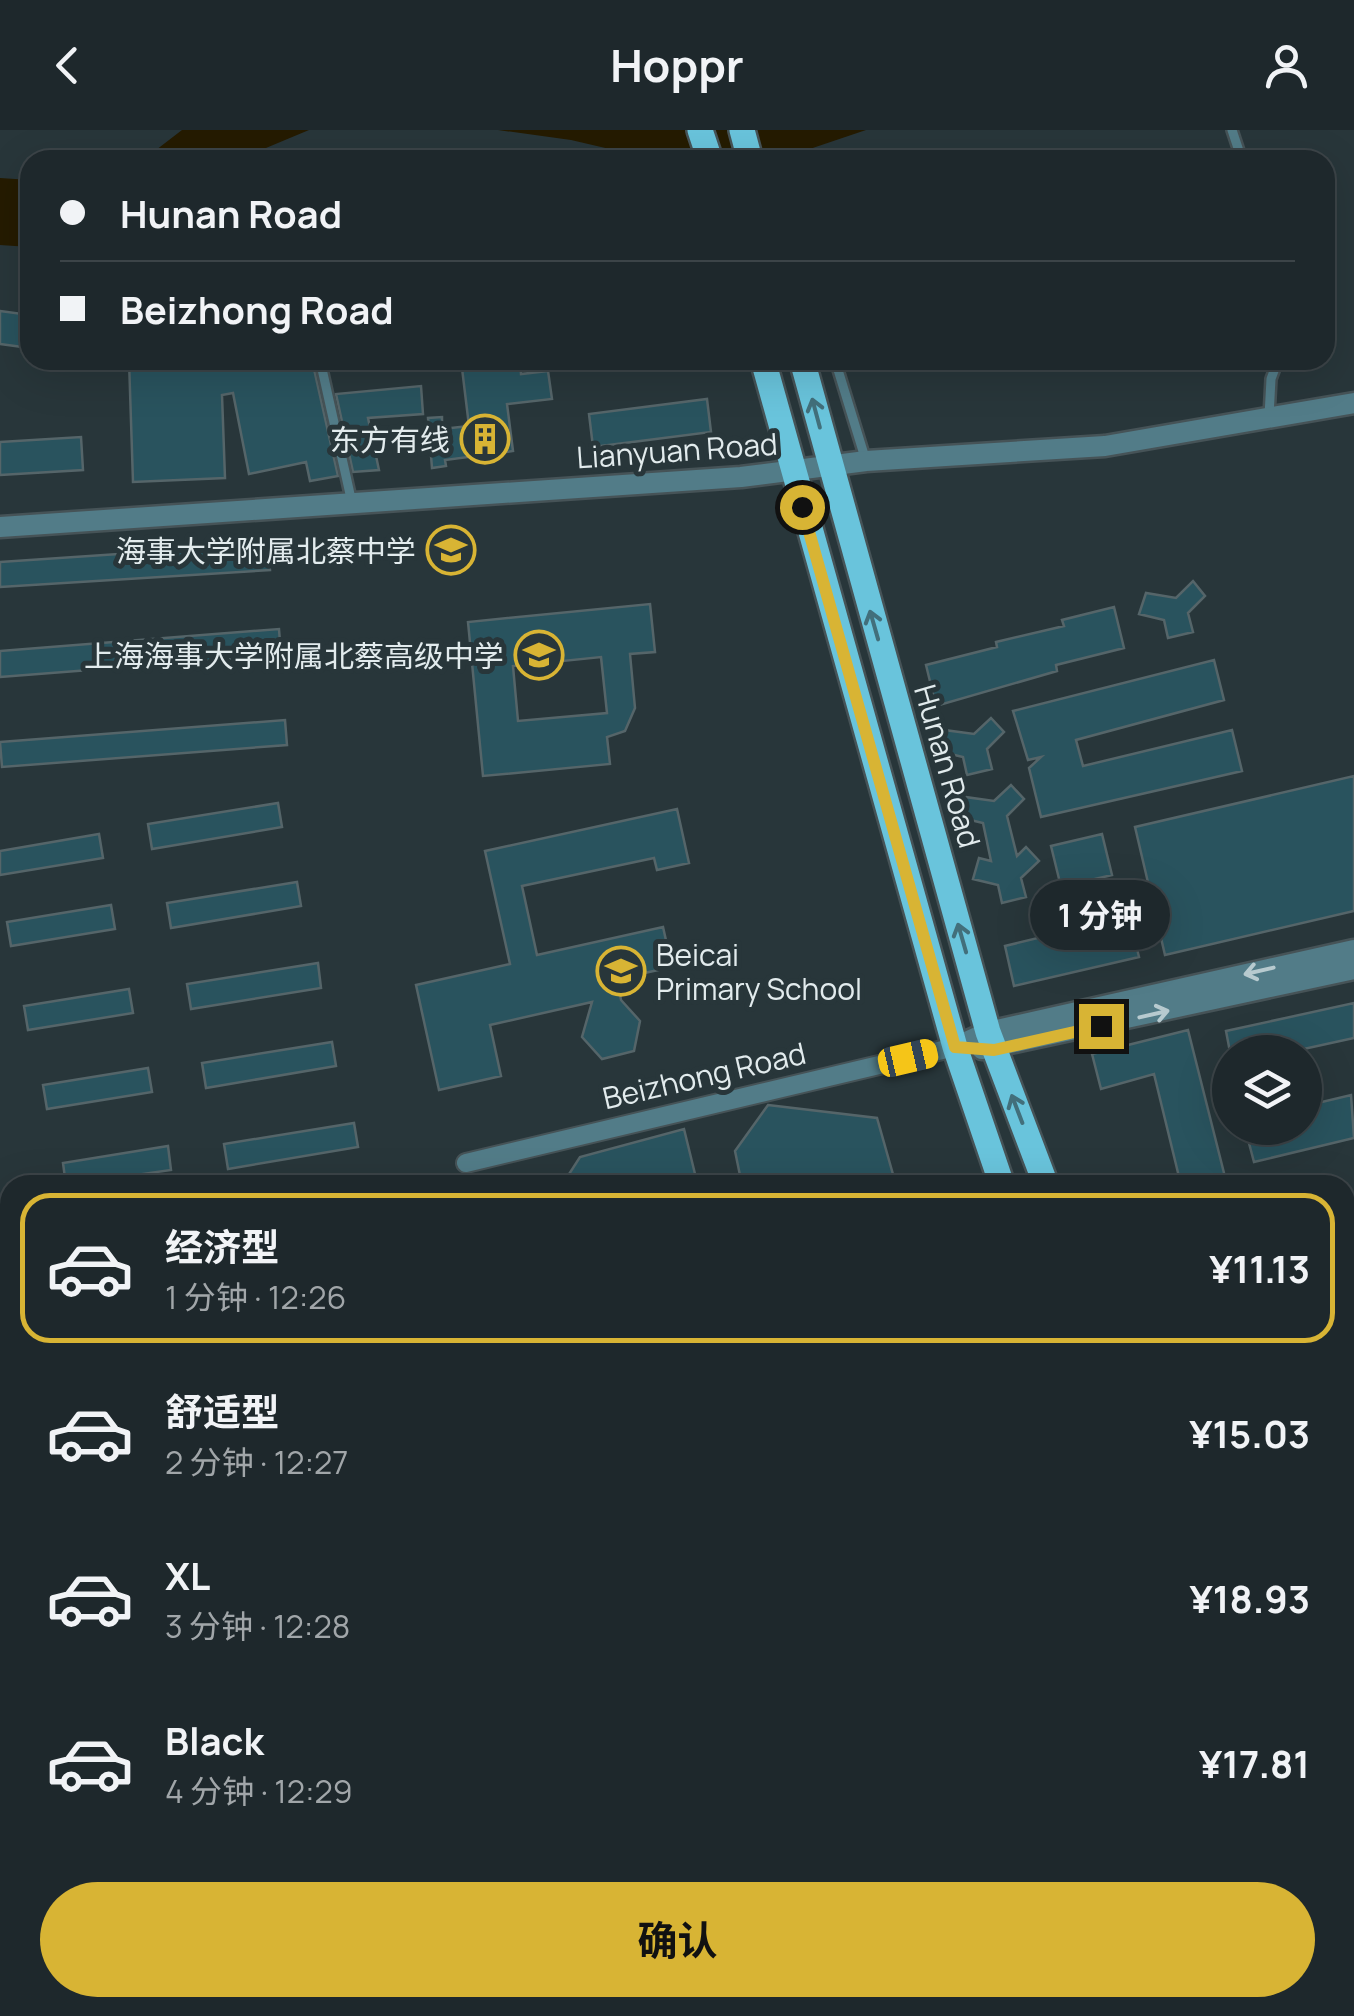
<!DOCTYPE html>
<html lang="zh">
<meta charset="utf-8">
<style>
:root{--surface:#1e282c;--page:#2b3438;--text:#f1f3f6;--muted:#a1a6a9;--line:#3c4448;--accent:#d8b434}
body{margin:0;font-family:Manrope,"Noto Sans SC",sans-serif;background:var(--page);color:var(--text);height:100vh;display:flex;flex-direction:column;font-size:38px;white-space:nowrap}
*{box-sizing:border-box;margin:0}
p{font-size:32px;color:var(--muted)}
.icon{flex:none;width:55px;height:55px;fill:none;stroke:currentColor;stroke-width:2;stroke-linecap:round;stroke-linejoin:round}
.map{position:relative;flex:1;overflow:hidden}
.drawer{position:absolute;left:0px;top:1045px;width:1355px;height:842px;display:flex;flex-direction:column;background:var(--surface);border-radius:30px 30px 0 0;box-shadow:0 10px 40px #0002,0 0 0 2px var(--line)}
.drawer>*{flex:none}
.hud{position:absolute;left:20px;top:20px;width:1315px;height:220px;border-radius:30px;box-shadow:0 10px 40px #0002,0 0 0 2px var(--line);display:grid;align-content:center;height:220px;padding:0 40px;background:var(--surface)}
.tools{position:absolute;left:1212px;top:905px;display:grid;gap:20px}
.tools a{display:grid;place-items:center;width:110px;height:110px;border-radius:50%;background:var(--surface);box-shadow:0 10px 40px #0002,0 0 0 2px var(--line);font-size:50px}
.end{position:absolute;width:45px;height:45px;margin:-22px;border:12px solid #d8b434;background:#111;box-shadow:0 0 0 5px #111}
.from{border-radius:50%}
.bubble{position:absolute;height:70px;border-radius:35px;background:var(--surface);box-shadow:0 10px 40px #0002,0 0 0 2px var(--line);font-size:32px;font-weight:700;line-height:70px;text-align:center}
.car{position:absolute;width:30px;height:60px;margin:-30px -15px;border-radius:12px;box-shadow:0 0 8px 2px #0007;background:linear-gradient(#f5c518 24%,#345 0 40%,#f5c518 0 76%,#345 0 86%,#f5c518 0)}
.hud b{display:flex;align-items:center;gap:35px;height:95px;font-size:38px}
.hud b+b{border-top:2px solid var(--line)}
.hud i{width:25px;height:25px;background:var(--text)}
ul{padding:18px 0 0;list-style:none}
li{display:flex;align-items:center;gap:30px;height:150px;margin:0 20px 15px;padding:0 20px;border:5px solid transparent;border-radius:30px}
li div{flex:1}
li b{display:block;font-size:38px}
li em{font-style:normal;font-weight:700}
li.current{border-color:var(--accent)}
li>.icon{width:90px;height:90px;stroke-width:1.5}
.cta{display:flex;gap:20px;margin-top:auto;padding:20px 40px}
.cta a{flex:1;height:115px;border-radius:60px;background:var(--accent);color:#111;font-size:40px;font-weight:700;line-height:115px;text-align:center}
header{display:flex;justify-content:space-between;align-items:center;height:130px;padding:0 40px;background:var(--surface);font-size:45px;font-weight:700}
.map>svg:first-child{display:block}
</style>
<header><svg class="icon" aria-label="back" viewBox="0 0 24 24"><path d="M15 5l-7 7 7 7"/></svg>Hoppr<svg class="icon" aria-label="person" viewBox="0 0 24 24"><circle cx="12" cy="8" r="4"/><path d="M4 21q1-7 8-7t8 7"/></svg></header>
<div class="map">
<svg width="1354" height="1886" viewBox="0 0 1354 1886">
<rect width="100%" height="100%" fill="#28363a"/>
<path fill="#251b00" d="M 182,0 L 309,0 L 237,30 L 143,30 Z
M 498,0 L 866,0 L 789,26 L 709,30 L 657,30 L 571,10 Z
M 0,48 L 30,50 L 30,117 L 0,115 Z"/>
<path fill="#29535e" stroke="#556569" stroke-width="2.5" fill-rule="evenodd" d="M 0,181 L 30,185 L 30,218 L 0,214 Z
M 129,230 L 312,230 L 338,346 L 310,351 L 306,332 L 249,344 L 233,263 L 222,265 L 225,348 L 133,352 Z
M 461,230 L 520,230 L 521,244 L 548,241 L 552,269 L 507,274 L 513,321 L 445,330 L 446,336 L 432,338 L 428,288 L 442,287 L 442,299 L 469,296 Z
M 421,256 L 423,284 L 368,288 L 379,340 L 353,342 L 336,264 Z
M 707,269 L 711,302 L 593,317 L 589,284 Z
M 81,307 L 83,340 L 0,345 L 0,312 Z
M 268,414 L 270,440 L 0,457 L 0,432 Z
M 1193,451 L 1205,466 L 1188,483 L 1193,502 L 1168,508 L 1164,490 L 1139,484 L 1146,463 L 1176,468 Z
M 650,474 L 655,522 L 630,524 L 635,578 L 625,601 L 607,607 L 610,634 L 483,646 L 468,492 ZM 601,527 L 607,583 L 518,591 L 513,536 Z
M 1114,477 L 1124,518 L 1056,535 L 1057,541 L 936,576 L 926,535 L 997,517 L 996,512 L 1064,496 L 1062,490 Z
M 279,499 L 281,525 L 0,547 L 0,521 Z
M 1214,530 L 1224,570 L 1076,610 L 1083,636 L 1232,600 L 1242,641 L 1041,687 L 1029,638 L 1041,627 L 1028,630 L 1013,581 Z
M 991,588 L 1004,602 L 987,619 L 992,639 L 967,645 L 963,627 L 938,621 L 944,600 L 974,604 Z
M 285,590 L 287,615 L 2,637 L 0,612 Z
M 1354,646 L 1354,781 L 1165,825 L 1135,697 Z
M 1011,655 L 1024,669 L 1007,686 L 1017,726 L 1026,717 L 1039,731 L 1021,748 L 1026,767 L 1002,773 L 998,755 L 973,749 L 979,728 L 991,731 L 983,693 L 958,687 L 965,667 L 994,671 Z
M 278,673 L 282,697 L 152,719 L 148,694 Z
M 677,679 L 689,733 L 657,740 L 654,728 L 522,756 L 537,825 L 663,797 L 672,837 L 617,849 L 621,870 L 640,891 L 634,921 L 602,929 L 582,907 L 592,872 L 490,895 L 501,946 L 439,960 L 416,855 L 510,834 L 485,721 Z
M 99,704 L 103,728 L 0,745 L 0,721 Z
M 1102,704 L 1112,745 L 1061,757 L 1051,716 Z
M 297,752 L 301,776 L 171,798 L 167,773 Z
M 111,775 L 115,799 L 11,816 L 7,792 Z
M 1129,786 L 1139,827 L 1014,856 L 1005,816 Z
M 318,833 L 321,858 L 191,879 L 187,854 Z
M 129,859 L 133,883 L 28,900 L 24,876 Z
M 1354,873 L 1354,908 L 1290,922 L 1230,922 L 1226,901 Z
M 1188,900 L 1227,1055 L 1181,1055 L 1154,944 L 1101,959 L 1092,924 Z
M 332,912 L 336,936 L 206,958 L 202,933 Z
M 148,938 L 152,962 L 47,979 L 43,955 Z
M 1351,965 L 1354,1008 L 1254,1032 L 1245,998 L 1305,998 L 1305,976 Z
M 768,975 L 877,988 L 896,1055 L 742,1055 L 735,1021 Z
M 354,993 L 358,1017 L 228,1039 L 224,1014 Z
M 684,999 L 696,1048 L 668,1055 L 562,1055 L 580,1027 Z
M 168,1016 L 171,1040 L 66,1055 L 63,1033 Z"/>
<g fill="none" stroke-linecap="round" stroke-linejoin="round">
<g stroke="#465357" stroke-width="14">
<path id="service" d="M 1232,0 L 1242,30
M 320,230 L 352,373
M 835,230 L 866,331
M 1269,286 L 1271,249 L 1278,230"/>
</g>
<g stroke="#465357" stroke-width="22">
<path id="minor" d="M 466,1033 L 955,917
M 662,1878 L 663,1886"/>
</g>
<g stroke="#465357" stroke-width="25">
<path id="tertiary" d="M 0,397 L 741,347 L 866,331 L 1105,316 L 1354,273
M 955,917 L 988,902 L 1354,820
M 982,919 L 1354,839
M 1345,1701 L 1354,1699"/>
</g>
<g stroke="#465357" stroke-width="25">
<path id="secondary" d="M 0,1830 L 10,1829
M 0,1852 L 10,1852"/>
</g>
<g stroke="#465357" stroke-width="30">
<path id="primary" d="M 700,0 L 710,30
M 742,0 L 750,30
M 763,230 L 955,917 L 1002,1055
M 802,230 L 988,902 L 1046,1055
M 1306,1878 L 1309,1886
M 1344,1878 L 1347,1886"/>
</g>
<use href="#service" stroke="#527c88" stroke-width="9"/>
<use href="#minor" stroke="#527c88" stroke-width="18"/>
<use href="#tertiary" stroke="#527c88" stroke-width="20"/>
<use href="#secondary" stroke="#60a4b7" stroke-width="20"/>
<use href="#primary" stroke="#69c4dc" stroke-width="25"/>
</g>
<defs><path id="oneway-shaft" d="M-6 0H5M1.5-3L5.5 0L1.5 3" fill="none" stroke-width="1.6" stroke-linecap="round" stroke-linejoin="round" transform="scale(2.5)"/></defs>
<g stroke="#426f7b">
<use href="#oneway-shaft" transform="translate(816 283) rotate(-105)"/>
<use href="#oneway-shaft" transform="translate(874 495) rotate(-106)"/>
<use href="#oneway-shaft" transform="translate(962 808) rotate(-106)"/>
<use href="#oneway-shaft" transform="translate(1017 979) rotate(-111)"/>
</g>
<g stroke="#b7cacf">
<use href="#oneway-shaft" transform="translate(1259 841) rotate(167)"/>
<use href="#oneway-shaft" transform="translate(1154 884) rotate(-13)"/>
</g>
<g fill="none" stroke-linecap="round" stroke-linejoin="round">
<path stroke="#d8b434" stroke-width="12" d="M 802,377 L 955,917 L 994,920 L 1101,896"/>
</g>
<defs>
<g id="building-ring" transform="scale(2.5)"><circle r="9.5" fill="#28363a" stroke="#d8b434" stroke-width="1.5"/><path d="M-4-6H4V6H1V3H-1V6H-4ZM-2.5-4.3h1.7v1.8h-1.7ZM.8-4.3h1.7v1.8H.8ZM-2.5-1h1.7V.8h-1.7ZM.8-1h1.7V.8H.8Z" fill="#d8b434"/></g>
<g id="school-ring" transform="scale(2.5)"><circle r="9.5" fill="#28363a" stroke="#d8b434" stroke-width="1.5"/><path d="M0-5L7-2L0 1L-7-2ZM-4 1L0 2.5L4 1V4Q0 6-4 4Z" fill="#d8b434"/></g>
</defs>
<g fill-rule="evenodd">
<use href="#building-ring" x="485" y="309"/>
<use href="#school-ring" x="451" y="420"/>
<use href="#school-ring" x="539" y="525"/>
<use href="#school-ring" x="621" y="841"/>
</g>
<g text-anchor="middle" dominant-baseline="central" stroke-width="10" stroke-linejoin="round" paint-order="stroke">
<g font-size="30" fill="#e2ebed" stroke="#28363a" text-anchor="end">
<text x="450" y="309">东方有线</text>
<text x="416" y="420">海事大学附属北蔡中学</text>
<text x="504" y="525">上海海事大学附属北蔡高级中学</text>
<text x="656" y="824" text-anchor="start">Beicai<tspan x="656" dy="34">Primary School</tspan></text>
</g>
<g font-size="30" fill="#e2ebed" stroke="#28363a">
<text transform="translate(677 320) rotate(-4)">Lianyuan Road</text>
<text transform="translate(948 636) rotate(74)">Hunan Road</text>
<text transform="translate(704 945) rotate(-13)">Beizhong Road</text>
</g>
</g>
</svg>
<div class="tools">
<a><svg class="icon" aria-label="layers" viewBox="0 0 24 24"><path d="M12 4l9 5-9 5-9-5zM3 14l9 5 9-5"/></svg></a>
</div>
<i class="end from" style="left:802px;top:377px"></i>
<i class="end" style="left:1101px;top:896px"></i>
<div class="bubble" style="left:1030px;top:750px;width:140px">1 分钟</div>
<i class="car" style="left:908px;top:928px;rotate:77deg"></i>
<div class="hud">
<b><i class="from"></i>Hunan Road</b>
<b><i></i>Beizhong Road</b>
</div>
<section class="drawer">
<ul>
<li class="current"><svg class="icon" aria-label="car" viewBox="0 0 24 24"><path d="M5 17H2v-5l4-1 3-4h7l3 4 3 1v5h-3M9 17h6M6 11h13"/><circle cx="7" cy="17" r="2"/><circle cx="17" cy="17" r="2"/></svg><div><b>经济型</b><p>1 分钟 · 12:26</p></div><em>¥11.13</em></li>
<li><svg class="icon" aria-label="car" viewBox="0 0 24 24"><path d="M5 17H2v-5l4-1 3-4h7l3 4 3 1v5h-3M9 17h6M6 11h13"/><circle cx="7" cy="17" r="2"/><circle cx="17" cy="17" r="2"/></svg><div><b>舒适型</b><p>2 分钟 · 12:27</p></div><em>¥15.03</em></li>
<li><svg class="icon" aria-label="car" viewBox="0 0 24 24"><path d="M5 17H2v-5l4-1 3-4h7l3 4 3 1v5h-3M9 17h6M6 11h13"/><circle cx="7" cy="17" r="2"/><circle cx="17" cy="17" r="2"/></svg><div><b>XL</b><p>3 分钟 · 12:28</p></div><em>¥18.93</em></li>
<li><svg class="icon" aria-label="car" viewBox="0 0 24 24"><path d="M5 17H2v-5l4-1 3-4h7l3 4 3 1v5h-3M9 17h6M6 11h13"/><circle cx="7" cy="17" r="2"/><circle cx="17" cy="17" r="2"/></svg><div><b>Black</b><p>4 分钟 · 12:29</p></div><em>¥17.81</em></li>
</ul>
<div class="cta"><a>确认</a></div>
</section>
</div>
